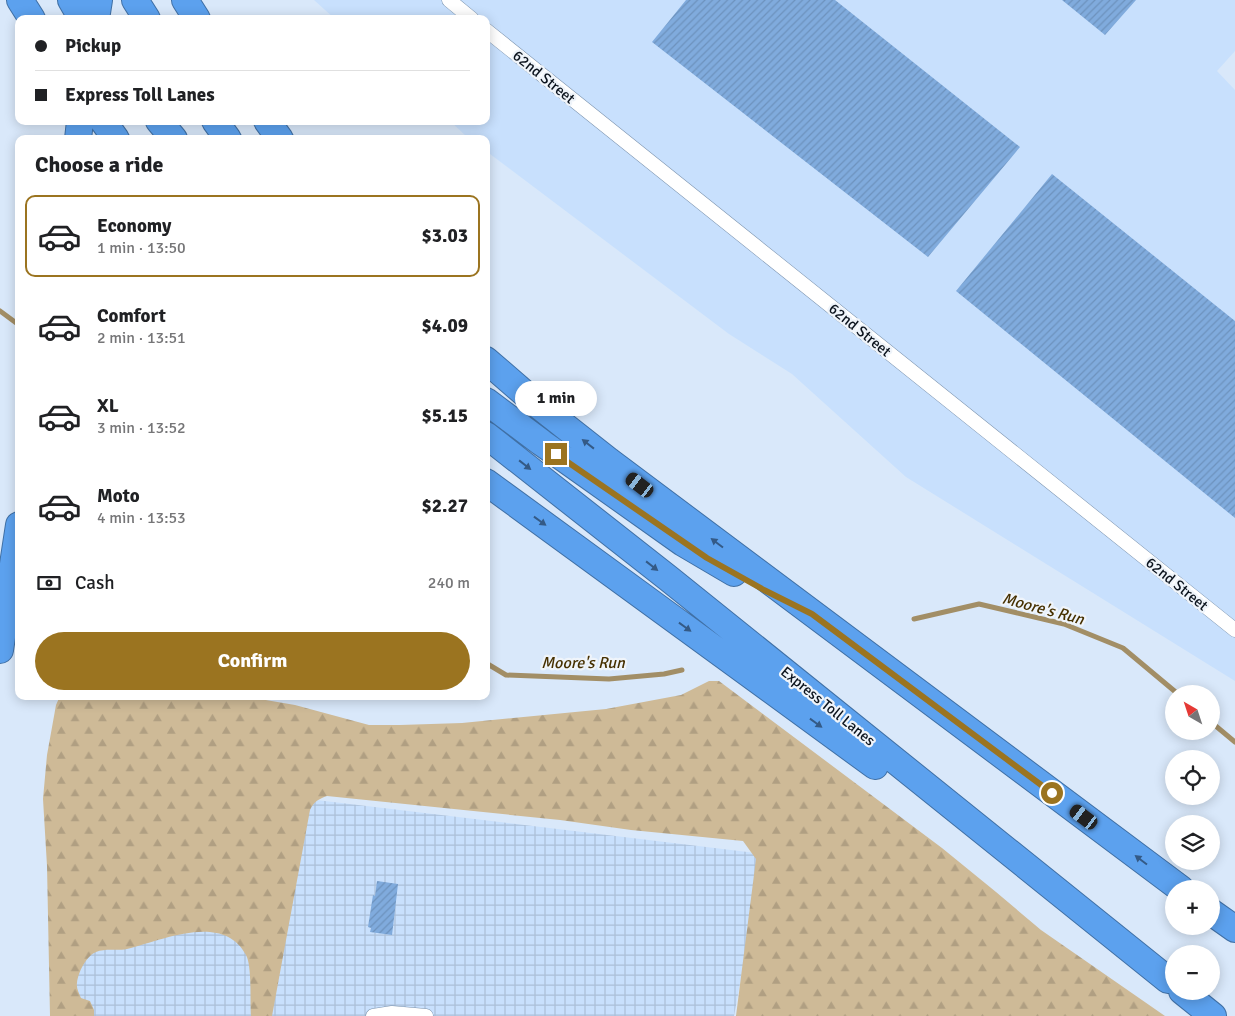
<!DOCTYPE html>
<meta charset="utf-8">
<style>
:root{--surface:#fff;--page:#f6f6f6;--text:#202124;--muted:#757577;--line:#e0e0e0;--accent:#9b7420}
body{margin:0;font-family:Signika,sans-serif;background:var(--page);color:var(--text);height:100vh;display:flex;flex-direction:column;font-size:19px;white-space:nowrap}
*{box-sizing:border-box;margin:0}
p{font-size:16px;color:var(--muted)}
.icon{flex:none;width:28px;height:28px;fill:none;stroke:currentColor;stroke-width:2;stroke-linecap:round;stroke-linejoin:round}
.map{position:relative;flex:1;overflow:hidden}
.details{position:absolute;left:15px;top:135px;width:475px;height:565px;display:flex;flex-direction:column;background:var(--surface);border-radius:10px;box-shadow:0 2px 12px #0003}
.details>*{flex:none}
.guide{position:absolute;left:15px;top:15px;width:475px;height:110px;border-radius:10px;box-shadow:0 2px 12px #0003;display:grid;align-content:center;height:110px;padding:0 20px;background:var(--surface)}
.needle{width:32px;rotate:321deg}
.controls{position:absolute;left:1165px;top:685px;display:grid;gap:10px}
.controls a{display:grid;place-items:center;width:55px;height:55px;border-radius:50%;background:var(--surface);box-shadow:0 2px 12px #0003;font-size:25px}
.end{position:absolute;width:22px;height:22px;margin:-11px;border:6px solid #9b7420;background:#fff;box-shadow:0 0 0 2px #fff}
.from{border-radius:50%}
.bubble{position:absolute;height:35px;border-radius:18px;background:var(--surface);box-shadow:0 2px 12px #0003;font-size:16px;font-weight:800;line-height:35px;text-align:center}
.car{position:absolute;width:15px;height:30px;margin:-15px -8px;border-radius:6px;box-shadow:0 0 4px 1px #0007;background:linear-gradient(#222 24%,#8ab4d8 0 40%,#222 0 76%,#8ab4d8 0 86%,#222 0)}
.guide b{display:flex;align-items:center;gap:18px;height:48px;font-size:19px}
.guide b+b{border-top:1px solid var(--line)}
.guide i{width:12px;height:12px;background:var(--text)}
ul{padding:0;list-style:none}
li{display:flex;align-items:center;gap:15px;height:82px;margin:0 10px 8px;padding:0 10px;border:2px solid transparent;border-radius:10px}
li div{flex:1}
li b{display:block;font-size:19px}
li em{font-style:normal;font-weight:800}
li.current{border-color:var(--accent)}
li>.icon{width:45px;height:45px;stroke-width:1.5}
h2{padding:0 20px;font-size:22px;line-height:60px}
.pay{display:flex;align-items:center;gap:12px;height:55px;padding:0 20px;font-size:19px}
.pay p{margin-inline-start:auto}
.cta{display:flex;gap:10px;margin-top:auto;padding:10px 20px}
.cta a{flex:1;height:58px;border-radius:30px;background:var(--accent);color:#fff;font-size:20px;font-weight:800;line-height:58px;text-align:center}
.map>svg:first-child{display:block}
</style>
<div class="map">
<svg width="1235" height="1016" viewBox="0 0 1235 1016">
<defs>
<pattern id="industrial-grid" width="8" height="8" patternUnits="userSpaceOnUse" patternTransform="scale(1.25)"><rect width="8" height="8" fill="#c8e0fd"/><path d="M0 4h8M4 0v8" fill="none" stroke="#abbfd8"/></pattern>
<pattern id="forest-firs" width="22" height="20" patternUnits="userSpaceOnUse" patternTransform="scale(1.25)"><rect width="22" height="20" fill="#ceba97"/><path d="M5 1l3.5 6h-7zM16 11l3.5 6h-7z" fill="#b09f82"/></pattern>
<pattern id="building-hatch" width="6" height="6" patternUnits="userSpaceOnUse" patternTransform="scale(1.25)"><rect width="6" height="6" fill="#80abdd"/><path d="M-1 1l2-2M0 6l6-6M5 7l2-2" fill="none" stroke="#6d92bd"/></pattern>
</defs>
<rect width="100%" height="100%" fill="#d9e8fa"/>
<path fill="#c8e0fd" d="M 314,0 L 1235,0 L 1235,51 L 1217,71 L 1235,90 L 1235,681 L 906,477 L 792,374 L 729,334 L 486,151 L 486,139 L 470,139 L 467,137 L 450,121 L 486,121 L 486,19 L 335,19 Z"/>
<path fill="url(#industrial-grid)" d="M 52,768 L 764,854 L 734,1016 L 52,1016 Z"/>
<path fill="url(#forest-firs)" d="M 709,681 L 719,681 L 942,848 L 996,892 L 1041,930 L 1165,1016 L 736,1016 L 756,859 L 743,841 L 631,830 L 560,820 L 327,796 C 319,799 314,801 310,810 L 272,1016 L 251,1016 C 250,1003 252,965 246,955 C 223,912 163,940 127,949 C 117,951 105,948 96,952 C 86,956 78,973 77,983 C 76,988 79,993 81,998 L 90,1001 L 94,1010 L 94,1016 L 50,1016 L 47,866 L 43,799 L 47,755 L 56,705 L 60,696 L 243,696 L 295,705 L 369,725 L 400,725 L 462,723 L 606,709 L 681,695 Z"/>
<g fill="none" stroke-linecap="round" stroke-linejoin="round">
<path stroke="#a28e66" stroke-width="5" d="M 0,311 L 19,325
M 914,619 L 979,604 L 1064,624 L 1123,648 L 1178,694
M 486,663 L 506,675 L 609,679 L 664,674 L 682,670
M 1211,722 L 1235,742"/>
</g>
<path fill="url(#building-hatch)" d="M 686,0 L 835,0 L 1020,147 L 928,257 L 652,42 Z
M 1062,0 L 1136,0 L 1105,35 Z
M 1052,174 L 1235,321 L 1235,518 L 956,291 Z
M 377,881 L 398,884 L 392,935 L 370,932 L 371,928 L 368,927 L 373,895 L 375,896 Z"/>
<g fill="none" stroke-linecap="round" stroke-linejoin="round">
<g stroke="#7c94af" stroke-width="15">
<path id="street" d="M 449,0 L 472,19
M 486,30 L 1235,630
M 373,1016 L 392,1013 L 426,1016"/>
</g>
<g stroke="#4070a5" stroke-width="28">
<path id="highway" d="M 20,0 L 32,19
M 71,0 L 82,19
M 135,0 L 147,19
M 185,0 L 197,19
M 96,19 L 99,0
M 103,121 L 116,139
M 159,121 L 174,139
M 215,121 L 228,139
M 267,121 L 280,139
M 78,139 L 80,121
M 486,360 L 538,405 L 609,461 L 1181,889
M 486,401 L 542,443 L 683,543 L 734,573
M 486,435 L 668,578 L 1168,980
M 486,482 L 875,766
M 0,650 L 19,525
M 1211,912 L 1235,929
M 1182,991 L 1213,1016"/>
</g>
<use href="#street" stroke="#fff" stroke-width="14"/>
<use href="#highway" stroke="#5ca1ee" stroke-width="26"/>
</g>
<defs><path id="oneway-solid" d="M-6-.8H1V-3.2L6.5 0L1 3.2V.8H-6Z" transform="scale(1.25)"/></defs>
<g fill="#345a86">
<use href="#oneway-solid" transform="translate(588 444) rotate(-142)"/>
<use href="#oneway-solid" transform="translate(525 465) rotate(38)"/>
<use href="#oneway-solid" transform="translate(540 521) rotate(36)"/>
<use href="#oneway-solid" transform="translate(717 543) rotate(-143)"/>
<use href="#oneway-solid" transform="translate(652 566) rotate(38)"/>
<use href="#oneway-solid" transform="translate(685 627) rotate(36)"/>
<use href="#oneway-solid" transform="translate(816 723) rotate(36)"/>
<use href="#oneway-solid" transform="translate(1141 860) rotate(-143)"/>
</g>
<g fill="none" stroke-linecap="round" stroke-linejoin="round">
<path stroke="#9b7420" stroke-width="6" d="M 556,454 L 707,558 L 764,590 L 812,614 L 1052,793"/>
</g>
<g text-anchor="middle" dominant-baseline="central" stroke-width="4.5" stroke-linejoin="round" paint-order="stroke">
<g font-size="15" fill="#0c141e" stroke="#eff4fa">
<text transform="translate(544 77) rotate(39)">62nd Street</text>
<text transform="translate(860 330) rotate(39)">62nd Street</text>
<text transform="translate(1177 584) rotate(39)">62nd Street</text>
<text transform="translate(828 706) rotate(39)">Express Toll Lanes</text>
</g>
<g font-size="16" font-style="italic" fill="#463000" stroke="#eff4fa">
<text transform="translate(1043 609) rotate(15)">Moore's Run</text>
<text x="583" y="663">Moore's Run</text>
</g>
</g>
</svg>
<div class="controls">
<a><svg class="needle" viewBox="-14 -14 28 28"><path d="M0-13l5 13h-10z" fill="#e53935"/><path d="M0 13l5-13h-10z" fill="#757577"/></svg></a>
<a><svg class="icon" aria-label="locate" viewBox="0 0 24 24"><circle cx="12" cy="12" r="6"/><path d="M12 2v4M12 18v4M2 12h4M18 12h4"/></svg></a>
<a><svg class="icon" aria-label="layers" viewBox="0 0 24 24"><path d="M12 4l9 5-9 5-9-5zM3 14l9 5 9-5"/></svg></a>
<a>+</a>
<a>−</a>
</div>
<i class="end from" style="left:1052px;top:793px"></i>
<i class="end" style="left:556px;top:454px"></i>
<div class="bubble" style="left:515px;top:381px;width:82px">1 min</div>
<i class="car" style="left:640px;top:485px;rotate:307deg"></i>
<i class="car" style="left:1084px;top:817px;rotate:307deg"></i>
<div class="guide">
<b><i class="from"></i>Pickup</b>
<b><i></i>Express Toll Lanes</b>
</div>
<section class="details">
<h2>Choose a ride</h2>
<ul>
<li class="current"><svg class="icon" aria-label="car" viewBox="0 0 24 24"><path d="M5 17H2v-5l4-1 3-4h7l3 4 3 1v5h-3M9 17h6M6 11h13"/><circle cx="7" cy="17" r="2"/><circle cx="17" cy="17" r="2"/></svg><div><b>Economy</b><p>1 min · 13:50</p></div><em>$3.03</em></li>
<li><svg class="icon" aria-label="car" viewBox="0 0 24 24"><path d="M5 17H2v-5l4-1 3-4h7l3 4 3 1v5h-3M9 17h6M6 11h13"/><circle cx="7" cy="17" r="2"/><circle cx="17" cy="17" r="2"/></svg><div><b>Comfort</b><p>2 min · 13:51</p></div><em>$4.09</em></li>
<li><svg class="icon" aria-label="car" viewBox="0 0 24 24"><path d="M5 17H2v-5l4-1 3-4h7l3 4 3 1v5h-3M9 17h6M6 11h13"/><circle cx="7" cy="17" r="2"/><circle cx="17" cy="17" r="2"/></svg><div><b>XL</b><p>3 min · 13:52</p></div><em>$5.15</em></li>
<li><svg class="icon" aria-label="car" viewBox="0 0 24 24"><path d="M5 17H2v-5l4-1 3-4h7l3 4 3 1v5h-3M9 17h6M6 11h13"/><circle cx="7" cy="17" r="2"/><circle cx="17" cy="17" r="2"/></svg><div><b>Moto</b><p>4 min · 13:53</p></div><em>$2.27</em></li>
</ul>
<div class="pay"><svg class="icon" aria-label="cash" viewBox="0 0 24 24"><path d="M3 7h18v10H3z"/><circle cx="12" cy="12" r="2"/></svg>Cash<p>240 m</p></div>
<div class="cta"><a>Confirm</a></div>
</section>
</div>
